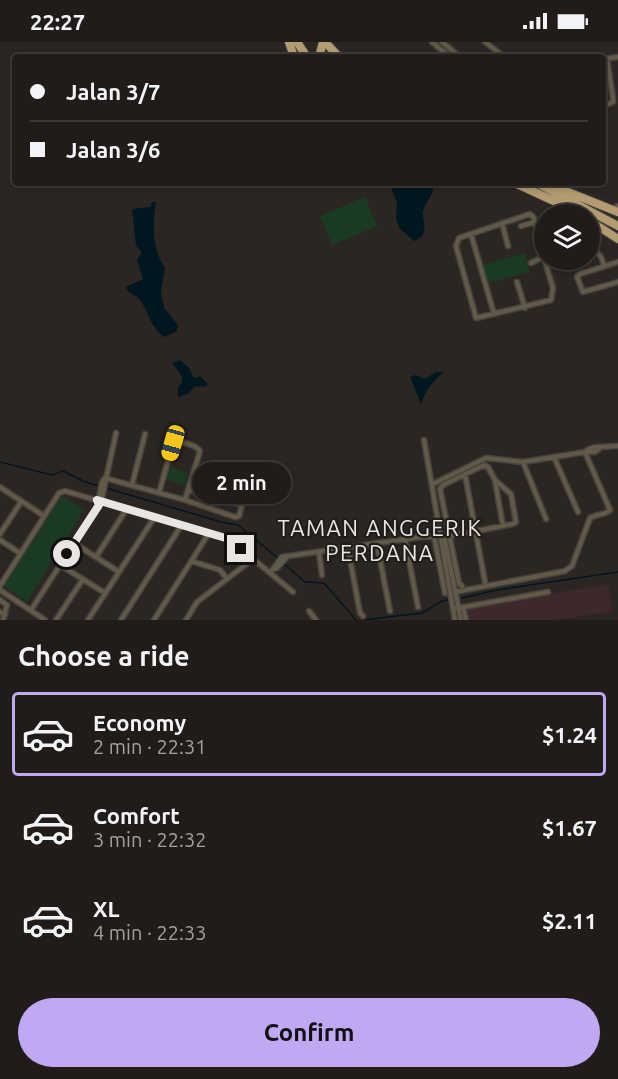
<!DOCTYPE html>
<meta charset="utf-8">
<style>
:root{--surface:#211c1a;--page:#2d2927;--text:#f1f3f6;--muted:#a2a1a2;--line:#3e3a39;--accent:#c0a8f3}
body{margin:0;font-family:Ubuntu,sans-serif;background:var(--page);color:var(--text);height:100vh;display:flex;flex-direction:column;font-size:22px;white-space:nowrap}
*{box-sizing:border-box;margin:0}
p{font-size:20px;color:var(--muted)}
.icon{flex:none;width:33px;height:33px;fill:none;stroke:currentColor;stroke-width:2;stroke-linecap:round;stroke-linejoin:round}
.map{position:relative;height:578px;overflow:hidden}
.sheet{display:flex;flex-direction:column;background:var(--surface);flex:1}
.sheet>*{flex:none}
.guide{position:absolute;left:12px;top:12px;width:594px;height:132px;border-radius:6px;box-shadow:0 3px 9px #0003,0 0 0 2px var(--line);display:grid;align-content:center;height:132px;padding:0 18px;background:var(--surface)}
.tools{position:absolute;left:534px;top:162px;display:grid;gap:12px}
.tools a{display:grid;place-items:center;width:66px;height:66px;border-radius:50%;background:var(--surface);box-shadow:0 3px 9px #0003,0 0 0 2px var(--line);font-size:30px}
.end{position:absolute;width:27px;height:27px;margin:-14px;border:8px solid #e9e5e3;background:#111;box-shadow:0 0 0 3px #111}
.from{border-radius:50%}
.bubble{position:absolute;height:42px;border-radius:21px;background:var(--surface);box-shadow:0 3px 9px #0003,0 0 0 2px var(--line);font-size:20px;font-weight:700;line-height:42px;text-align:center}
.car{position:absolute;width:18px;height:36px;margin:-18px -9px;border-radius:8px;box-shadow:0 0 4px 2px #0007;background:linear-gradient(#f5c518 24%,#345 0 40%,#f5c518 0 76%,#345 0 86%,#f5c518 0)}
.guide b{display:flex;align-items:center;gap:21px;height:57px;font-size:22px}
.guide b+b{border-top:2px solid var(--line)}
.guide i{width:15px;height:15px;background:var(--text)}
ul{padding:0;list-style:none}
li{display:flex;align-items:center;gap:18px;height:84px;margin:0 12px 9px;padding:0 6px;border:3px solid transparent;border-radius:6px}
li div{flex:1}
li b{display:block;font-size:22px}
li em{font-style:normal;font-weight:700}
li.current{border-color:var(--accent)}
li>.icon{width:54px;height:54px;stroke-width:1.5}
h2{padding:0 18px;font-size:27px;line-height:72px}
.cta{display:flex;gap:12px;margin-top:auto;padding:12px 18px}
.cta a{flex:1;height:69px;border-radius:36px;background:var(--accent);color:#111;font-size:24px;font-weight:700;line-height:69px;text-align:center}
.status{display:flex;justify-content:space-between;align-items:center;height:42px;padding:0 30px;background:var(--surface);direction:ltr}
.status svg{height:16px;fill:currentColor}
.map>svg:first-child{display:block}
</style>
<div class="status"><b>22:27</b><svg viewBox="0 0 49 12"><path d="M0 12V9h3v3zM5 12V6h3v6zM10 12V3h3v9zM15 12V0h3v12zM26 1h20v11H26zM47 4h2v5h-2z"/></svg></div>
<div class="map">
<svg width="618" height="578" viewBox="0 0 618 578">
<rect width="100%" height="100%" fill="#2c2623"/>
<path fill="#3d2929" d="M 608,542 L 612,570 L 554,578 L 467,578 L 465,566 Z"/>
<path fill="#1b3a23" d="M 365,155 L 377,184 L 332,203 L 320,174 Z
M 525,211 L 530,230 L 487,241 L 482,223 Z
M 170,425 L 188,431 L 184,443 L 166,437 Z
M 62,453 L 84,468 L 27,560 L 4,544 Z"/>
<path fill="#001720" d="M 393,141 L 434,141 C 434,153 426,159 423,169 C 422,176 426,182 424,189 C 423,195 419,197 414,199 L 400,187 L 396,177 L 397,161 L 391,145 Z
M 152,160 L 156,160 C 152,182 152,207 165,226 L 161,249 L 164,266 L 178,283 L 177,289 L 165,295 C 151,288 149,270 140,258 C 135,252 129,253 126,245 L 143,237 L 137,218 L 142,210 L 136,204 L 132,167 L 150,165 Z
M 180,318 L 189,326 L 193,334 L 196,336 L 200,334 L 207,341 L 207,344 L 199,345 L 195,344 L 188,352 L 178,355 L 178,345 L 182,340 L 182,334 L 172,321 Z
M 436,330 L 444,330 C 432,340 426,348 421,362 L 410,335 L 416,333 L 425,337 Z"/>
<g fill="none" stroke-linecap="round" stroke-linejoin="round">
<path stroke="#001720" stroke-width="1.5" d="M 0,420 L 52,433 L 63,429 L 83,439 L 99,444
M 106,446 L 221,480 L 238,483 L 279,517
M 282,520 L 305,540 L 324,541 L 356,578
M 462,556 L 497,548 L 618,530
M 363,578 L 422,571 L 442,559 L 448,558"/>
<g stroke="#46413e" stroke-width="7">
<path id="minor" d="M 432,0 L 450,15
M 442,0 L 460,15
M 485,0 L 503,14 L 520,15
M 569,15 L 573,15
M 603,17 L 618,15
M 603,64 L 613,60 L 613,56 L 607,17
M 617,164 L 618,164
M 502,181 L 508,204
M 521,184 L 535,180
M 471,192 L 494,272
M 590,202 L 601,215 L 604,223
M 542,210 L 534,176 L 530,172 L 459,196 L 456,204 L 476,276 L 551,258 L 553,246 L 544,216
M 618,220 L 580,232 L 577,235 L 583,250 L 618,240
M 531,221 L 541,216
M 517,240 L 525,266
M 424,398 L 455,578
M 585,410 C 592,403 608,405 618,404
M 554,415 L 578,470
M 523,420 L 546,477
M 465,432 L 485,540
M 105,436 L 185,458 L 235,475 L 239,474 L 245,452 L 243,449 L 193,433
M 495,439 L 503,484
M 433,442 L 486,416 L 523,420 L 585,410 L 595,410 L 599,407
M 132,443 L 145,392
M 0,445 L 44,474
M 189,448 L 241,463
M 159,451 L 173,401 C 179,398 196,403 200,409 L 185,458
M 98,461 L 102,440 L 105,437
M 0,492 L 21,460
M 434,494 L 445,551
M 442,495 L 445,498 L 461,578
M 0,498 L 20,511
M 405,498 L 418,565
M 74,501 L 119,530
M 377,502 L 390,569
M 348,506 L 360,571 L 363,574
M 319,511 L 322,533
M 96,515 L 126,468
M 191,519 L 220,528 L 227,537
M 60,523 L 105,551
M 274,527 L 277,526 L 287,515
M 270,531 L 282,515 L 420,495 L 450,494 L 513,482 L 516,480 L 511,452 L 495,438 L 488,425 L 484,423 L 443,443 L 440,447 L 459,541 L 462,544
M 0,544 L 59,451 L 65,449 L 229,497 L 293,550
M 0,548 L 45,578
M 455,550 L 565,529 L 572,524 L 590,476 C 596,472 606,473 610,468 L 585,410
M 0,558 L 7,563 L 3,578
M 463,565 L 466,578
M 453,567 L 548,550
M 31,568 L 101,460 L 116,391
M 309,569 L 316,578
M 0,570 L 5,573
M 56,578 L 83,537
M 88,578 L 154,476
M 121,578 L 181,484
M 154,578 L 209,491
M 186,578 L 197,560 L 253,517"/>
</g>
<g stroke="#46413e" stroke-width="10">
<path id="motorway" d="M 289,0 L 294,15
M 297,0 L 307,15
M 325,0 L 339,15
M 319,15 L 323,0
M 515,141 L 582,172
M 537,141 L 618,184
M 548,142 L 618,170
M 590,179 L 618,197"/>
</g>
<use href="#minor" stroke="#625948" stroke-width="4"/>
<use href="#motorway" stroke="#b49c72" stroke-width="8"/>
</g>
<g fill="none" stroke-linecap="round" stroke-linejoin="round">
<path stroke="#e9e5e3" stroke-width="8" d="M 67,512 L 99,463 L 97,458 L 229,497 L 241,507"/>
</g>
<g text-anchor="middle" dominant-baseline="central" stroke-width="4.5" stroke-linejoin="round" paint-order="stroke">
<g font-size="22" letter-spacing="1.5" fill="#e9e5e3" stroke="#221d19">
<text x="380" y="485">TAMAN ANGGERIK<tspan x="380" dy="25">PERDANA</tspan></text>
</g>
</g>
</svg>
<div class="tools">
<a><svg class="icon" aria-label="layers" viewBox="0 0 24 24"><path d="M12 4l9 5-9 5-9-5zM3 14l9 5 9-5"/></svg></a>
</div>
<i class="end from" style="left:67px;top:512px"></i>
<i class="end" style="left:241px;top:507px"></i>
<div class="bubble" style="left:192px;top:420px;width:99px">2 min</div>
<i class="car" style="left:173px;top:401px;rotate:196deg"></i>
<div class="guide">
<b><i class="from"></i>Jalan 3/7</b>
<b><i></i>Jalan 3/6</b>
</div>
</div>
<section class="sheet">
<h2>Choose a ride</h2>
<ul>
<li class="current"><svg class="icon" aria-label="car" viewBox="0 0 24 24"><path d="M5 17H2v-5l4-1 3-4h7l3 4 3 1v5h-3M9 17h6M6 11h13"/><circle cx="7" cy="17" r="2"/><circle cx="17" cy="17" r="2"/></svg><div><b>Economy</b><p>2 min · 22:31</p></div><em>$1.24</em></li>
<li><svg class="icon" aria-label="car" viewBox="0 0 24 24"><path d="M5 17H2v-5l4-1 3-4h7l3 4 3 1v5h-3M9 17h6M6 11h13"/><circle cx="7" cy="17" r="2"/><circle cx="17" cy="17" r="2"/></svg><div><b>Comfort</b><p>3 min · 22:32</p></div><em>$1.67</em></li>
<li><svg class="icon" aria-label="car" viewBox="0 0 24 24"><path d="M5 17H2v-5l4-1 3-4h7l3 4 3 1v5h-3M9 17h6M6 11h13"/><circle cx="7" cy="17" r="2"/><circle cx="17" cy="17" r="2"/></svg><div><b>XL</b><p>4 min · 22:33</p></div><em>$2.11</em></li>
</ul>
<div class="cta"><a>Confirm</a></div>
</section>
